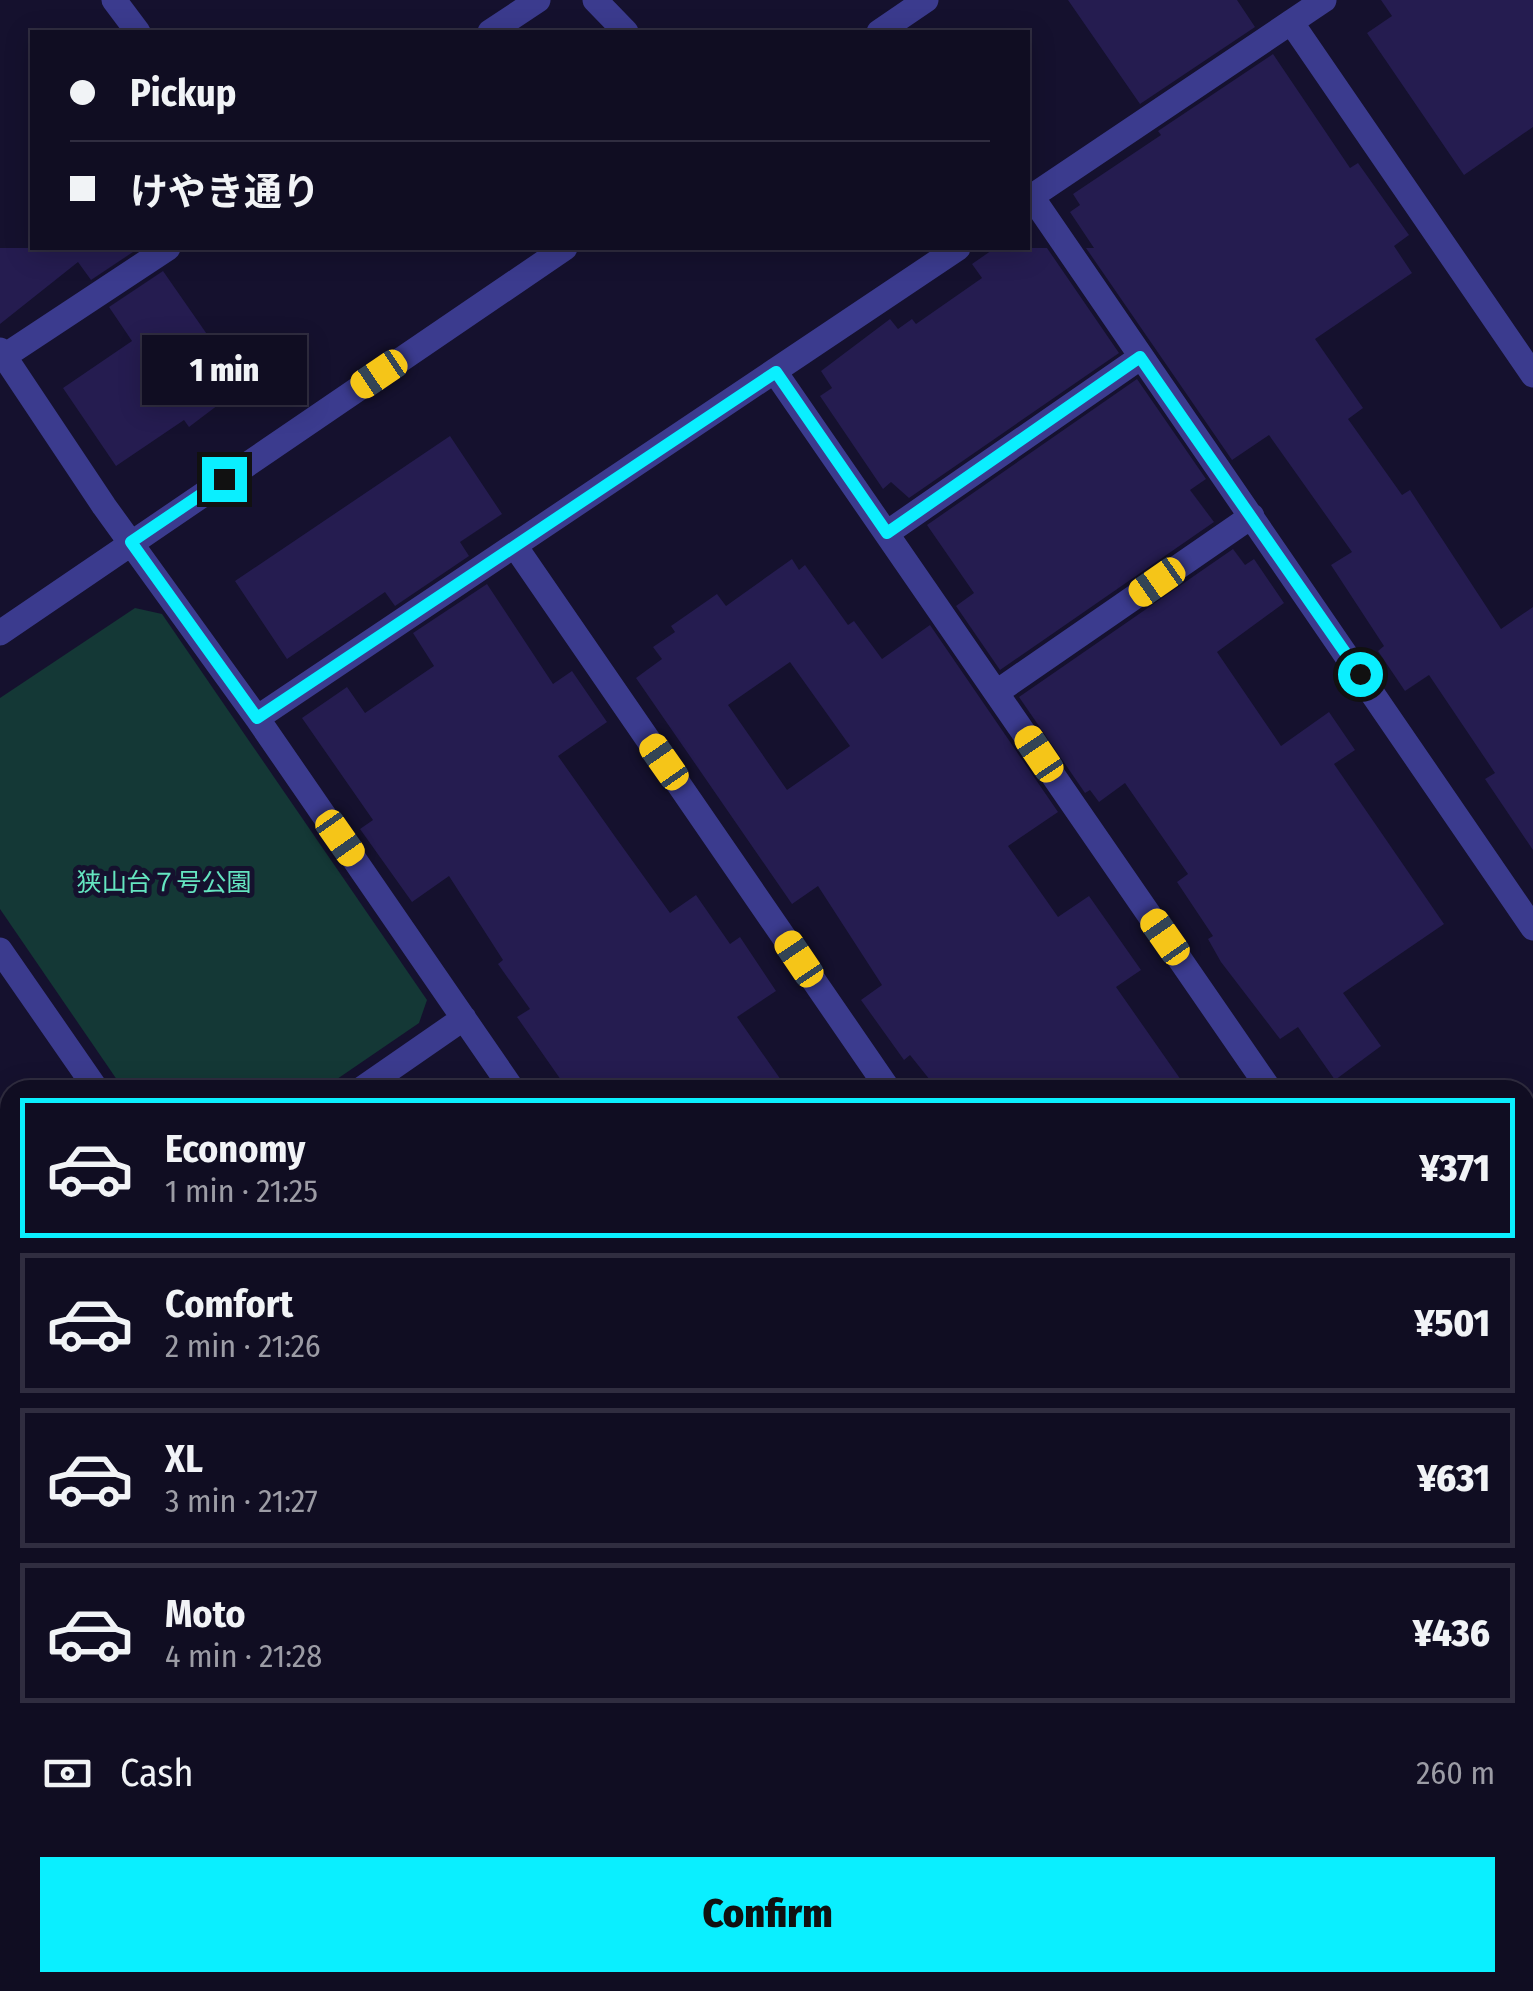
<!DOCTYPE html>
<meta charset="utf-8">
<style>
:root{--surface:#100d22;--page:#1e1b2f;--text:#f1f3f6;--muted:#9c9ca5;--line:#302d40;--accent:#0aefff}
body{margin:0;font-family:"Fira Sans Condensed","Noto Sans JP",sans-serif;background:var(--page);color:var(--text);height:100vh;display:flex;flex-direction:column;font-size:38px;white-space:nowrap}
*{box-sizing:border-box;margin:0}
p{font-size:32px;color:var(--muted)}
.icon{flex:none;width:55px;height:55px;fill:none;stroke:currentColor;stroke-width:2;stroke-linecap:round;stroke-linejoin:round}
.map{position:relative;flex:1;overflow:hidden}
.details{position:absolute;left:0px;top:1080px;width:1535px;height:912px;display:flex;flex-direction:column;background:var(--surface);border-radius:30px 30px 0 0;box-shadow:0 5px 25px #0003,0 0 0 2px var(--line)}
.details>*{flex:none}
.top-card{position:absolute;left:30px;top:30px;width:1000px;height:220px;border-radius:0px;box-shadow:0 5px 25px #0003,0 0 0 2px var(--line);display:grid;align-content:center;height:220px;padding:0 40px;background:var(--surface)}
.end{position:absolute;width:45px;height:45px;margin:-22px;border:12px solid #0aefff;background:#111;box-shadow:0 0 0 5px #111}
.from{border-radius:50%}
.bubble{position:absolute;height:70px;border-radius:0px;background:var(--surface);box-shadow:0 5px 25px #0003,0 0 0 2px var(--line);font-size:32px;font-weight:800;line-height:70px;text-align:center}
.car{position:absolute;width:30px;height:60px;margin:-30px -15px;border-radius:12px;box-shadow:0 0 8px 2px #0007;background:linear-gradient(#f5c518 24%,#345 0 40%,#f5c518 0 76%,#345 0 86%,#f5c518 0)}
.top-card b{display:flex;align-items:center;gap:35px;height:95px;font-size:38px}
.top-card b+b{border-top:2px solid var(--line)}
.top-card i{width:25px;height:25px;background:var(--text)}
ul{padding:18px 0 0;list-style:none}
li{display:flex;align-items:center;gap:30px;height:140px;margin:0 20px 15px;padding:0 20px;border:5px solid var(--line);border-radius:0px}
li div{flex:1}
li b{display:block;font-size:38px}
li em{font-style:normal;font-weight:800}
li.selected{border-color:var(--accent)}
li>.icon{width:90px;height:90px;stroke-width:1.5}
.pay{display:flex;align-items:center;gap:25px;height:110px;padding:0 40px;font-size:38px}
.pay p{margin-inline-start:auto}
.action{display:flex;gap:20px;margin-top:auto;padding:20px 40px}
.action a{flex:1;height:115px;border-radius:0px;background:var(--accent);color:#111;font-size:40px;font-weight:800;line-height:115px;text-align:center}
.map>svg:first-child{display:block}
</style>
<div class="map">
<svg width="1533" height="1991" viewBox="0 0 1533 1991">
<defs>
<pattern id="forest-firs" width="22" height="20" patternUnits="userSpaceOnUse" patternTransform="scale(2.5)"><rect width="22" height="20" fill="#143836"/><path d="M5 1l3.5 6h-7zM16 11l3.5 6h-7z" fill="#365454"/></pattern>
</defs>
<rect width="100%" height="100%" fill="#15112e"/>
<path fill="#143836" d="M 135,608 L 162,614 L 427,1000 L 419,1023 L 321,1090 L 124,1090 L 0,909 L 0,698 Z"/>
<path fill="url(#forest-firs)" d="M 1533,1593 L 1533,1991 L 1199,1991 L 1196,1983 L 1525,1982 L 1525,1598 Z"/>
<path fill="#251c50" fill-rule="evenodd" d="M 1068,0 L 1237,0 L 1255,27 L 1140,104 Z
M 1381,0 L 1533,0 L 1533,127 L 1464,175 L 1367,33 L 1392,16 Z
M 1273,54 L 1350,168 L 1358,163 L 1409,235 L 1394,246 L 1412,273 L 1315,339 L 1363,408 L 1348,419 L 1402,495 L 1410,490 L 1501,629 L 1533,607 L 1533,850 L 1485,779 L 1495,773 L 1429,675 L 1405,691 L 1378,651 L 1384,646 L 1331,565 L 1352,552 L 1269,435 L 1232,460 L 1086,248 L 1094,248 L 1070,212 L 1080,205 L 1073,194 L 1161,135 L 1158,131 Z
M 0,248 L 139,248 L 91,280 L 78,262 L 0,324 Z
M 995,248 L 1047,248 L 1119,353 L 909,498 L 891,482 L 883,489 L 820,396 L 832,388 L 821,371 L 890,319 L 898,329 L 912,319 L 916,324 L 982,278 L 972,264 Z
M 163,271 L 243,386 L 189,427 L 184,420 L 116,466 L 63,388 L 132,341 L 109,307 Z
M 1137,379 L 1206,479 L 1190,490 L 1214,522 L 1000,670 L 956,606 L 974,593 L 927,525 Z
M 450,436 L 502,514 L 460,542 L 469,556 L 395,606 L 385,592 L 287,659 L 235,581 Z
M 1233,549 L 1245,565 L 1254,559 L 1284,603 L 1217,652 L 1281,746 L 1329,712 L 1355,750 L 1334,764 L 1444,924 L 1343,993 L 1381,1046 L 1335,1080 L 1298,1027 L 1280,1039 L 1221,962 L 1208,939 L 1213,936 L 1177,882 L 1188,874 L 1125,783 L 1099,802 L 1090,790 L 1085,793 L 1019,697 Z
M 792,559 L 799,570 L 805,565 L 848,625 L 854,621 L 882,659 L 930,625 L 1058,812 L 1008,846 L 1058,917 L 1089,896 L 1141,970 L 1116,987 L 1188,1090 L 938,1090 L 910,1055 L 904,1060 L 861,1000 L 882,985 L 818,886 L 792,904 L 636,678 L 662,659 L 653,647 L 675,632 L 671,626 L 717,594 L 726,606 ZM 790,662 L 850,746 L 787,790 L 728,705 Z
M 487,584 L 553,684 L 572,671 L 607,722 L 558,756 L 616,838 L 670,913 L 696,895 L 730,944 L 740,937 L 776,991 L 737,1017 L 788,1090 L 568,1090 L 517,1017 L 530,1009 L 498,964 L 503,960 L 449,876 L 412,902 L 360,829 L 373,820 L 302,718 L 347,687 L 365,713 L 434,666 L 413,633 Z"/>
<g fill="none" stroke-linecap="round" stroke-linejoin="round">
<path stroke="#3b3b8e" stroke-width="25" d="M 114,0 L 138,32
M 595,0 L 626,32
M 1291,22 L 1533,375
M 490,32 L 538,0
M 879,32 L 926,0
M 1032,197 L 1533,928
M 1028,199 L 1324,0
M 0,350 L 104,506 L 257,718 L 513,1090
M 0,359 L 168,248
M 775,372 L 1270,1090
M 887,533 L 1141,357
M 515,546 L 889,1090
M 0,633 L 565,248
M 997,692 L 1252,516
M 257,718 L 958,248
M 0,950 L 97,1090
M 360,1090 L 464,1018
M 1525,1150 L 1533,1145
M 1525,1364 L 1533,1359
M 0,1547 L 10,1561
M 1158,1982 L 1159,1991
M 197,1991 L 210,1982
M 538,1991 L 551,1982"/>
</g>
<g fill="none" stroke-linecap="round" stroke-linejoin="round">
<path stroke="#0aefff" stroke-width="12" d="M 224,479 L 131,542 L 257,718 L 776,372 L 887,533 L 1140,357 L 1360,674"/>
</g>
<g text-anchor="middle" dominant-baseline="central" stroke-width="10" stroke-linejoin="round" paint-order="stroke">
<g font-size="25" fill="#64e5c0" stroke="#15112e">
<text x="164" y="883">狭山台７号公園</text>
</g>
</g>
</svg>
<i class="end from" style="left:1360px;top:674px"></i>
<i class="end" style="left:224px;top:479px"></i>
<div class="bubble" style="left:142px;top:335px;width:165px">1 min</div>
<i class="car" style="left:379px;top:374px;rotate:236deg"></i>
<i class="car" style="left:1157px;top:582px;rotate:235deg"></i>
<i class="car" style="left:1039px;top:754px;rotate:326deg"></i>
<i class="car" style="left:664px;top:762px;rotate:325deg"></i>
<i class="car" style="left:340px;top:838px;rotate:145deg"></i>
<i class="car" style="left:1165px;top:937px;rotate:325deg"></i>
<i class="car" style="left:799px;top:959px;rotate:326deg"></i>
<div class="top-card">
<b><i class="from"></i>Pickup</b>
<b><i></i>けやき通り</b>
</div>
<section class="details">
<ul>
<li class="selected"><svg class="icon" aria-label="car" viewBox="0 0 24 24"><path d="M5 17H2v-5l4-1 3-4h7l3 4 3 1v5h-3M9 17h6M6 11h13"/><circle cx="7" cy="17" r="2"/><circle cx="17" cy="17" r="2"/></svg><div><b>Economy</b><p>1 min · 21:25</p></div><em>¥371</em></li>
<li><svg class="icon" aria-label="car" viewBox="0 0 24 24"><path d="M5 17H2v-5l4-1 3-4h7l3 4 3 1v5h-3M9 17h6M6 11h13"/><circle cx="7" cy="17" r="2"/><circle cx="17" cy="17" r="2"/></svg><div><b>Comfort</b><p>2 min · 21:26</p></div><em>¥501</em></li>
<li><svg class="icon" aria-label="car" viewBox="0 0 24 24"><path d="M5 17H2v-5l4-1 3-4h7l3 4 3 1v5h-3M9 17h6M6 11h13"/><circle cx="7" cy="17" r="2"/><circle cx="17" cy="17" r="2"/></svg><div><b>XL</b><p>3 min · 21:27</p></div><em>¥631</em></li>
<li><svg class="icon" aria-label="car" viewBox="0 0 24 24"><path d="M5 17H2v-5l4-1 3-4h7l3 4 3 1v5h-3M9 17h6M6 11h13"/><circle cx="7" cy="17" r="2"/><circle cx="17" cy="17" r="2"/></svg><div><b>Moto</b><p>4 min · 21:28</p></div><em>¥436</em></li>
</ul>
<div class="pay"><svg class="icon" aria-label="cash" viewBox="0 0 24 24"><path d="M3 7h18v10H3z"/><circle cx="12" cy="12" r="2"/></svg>Cash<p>260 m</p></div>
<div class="action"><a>Confirm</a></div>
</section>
</div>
